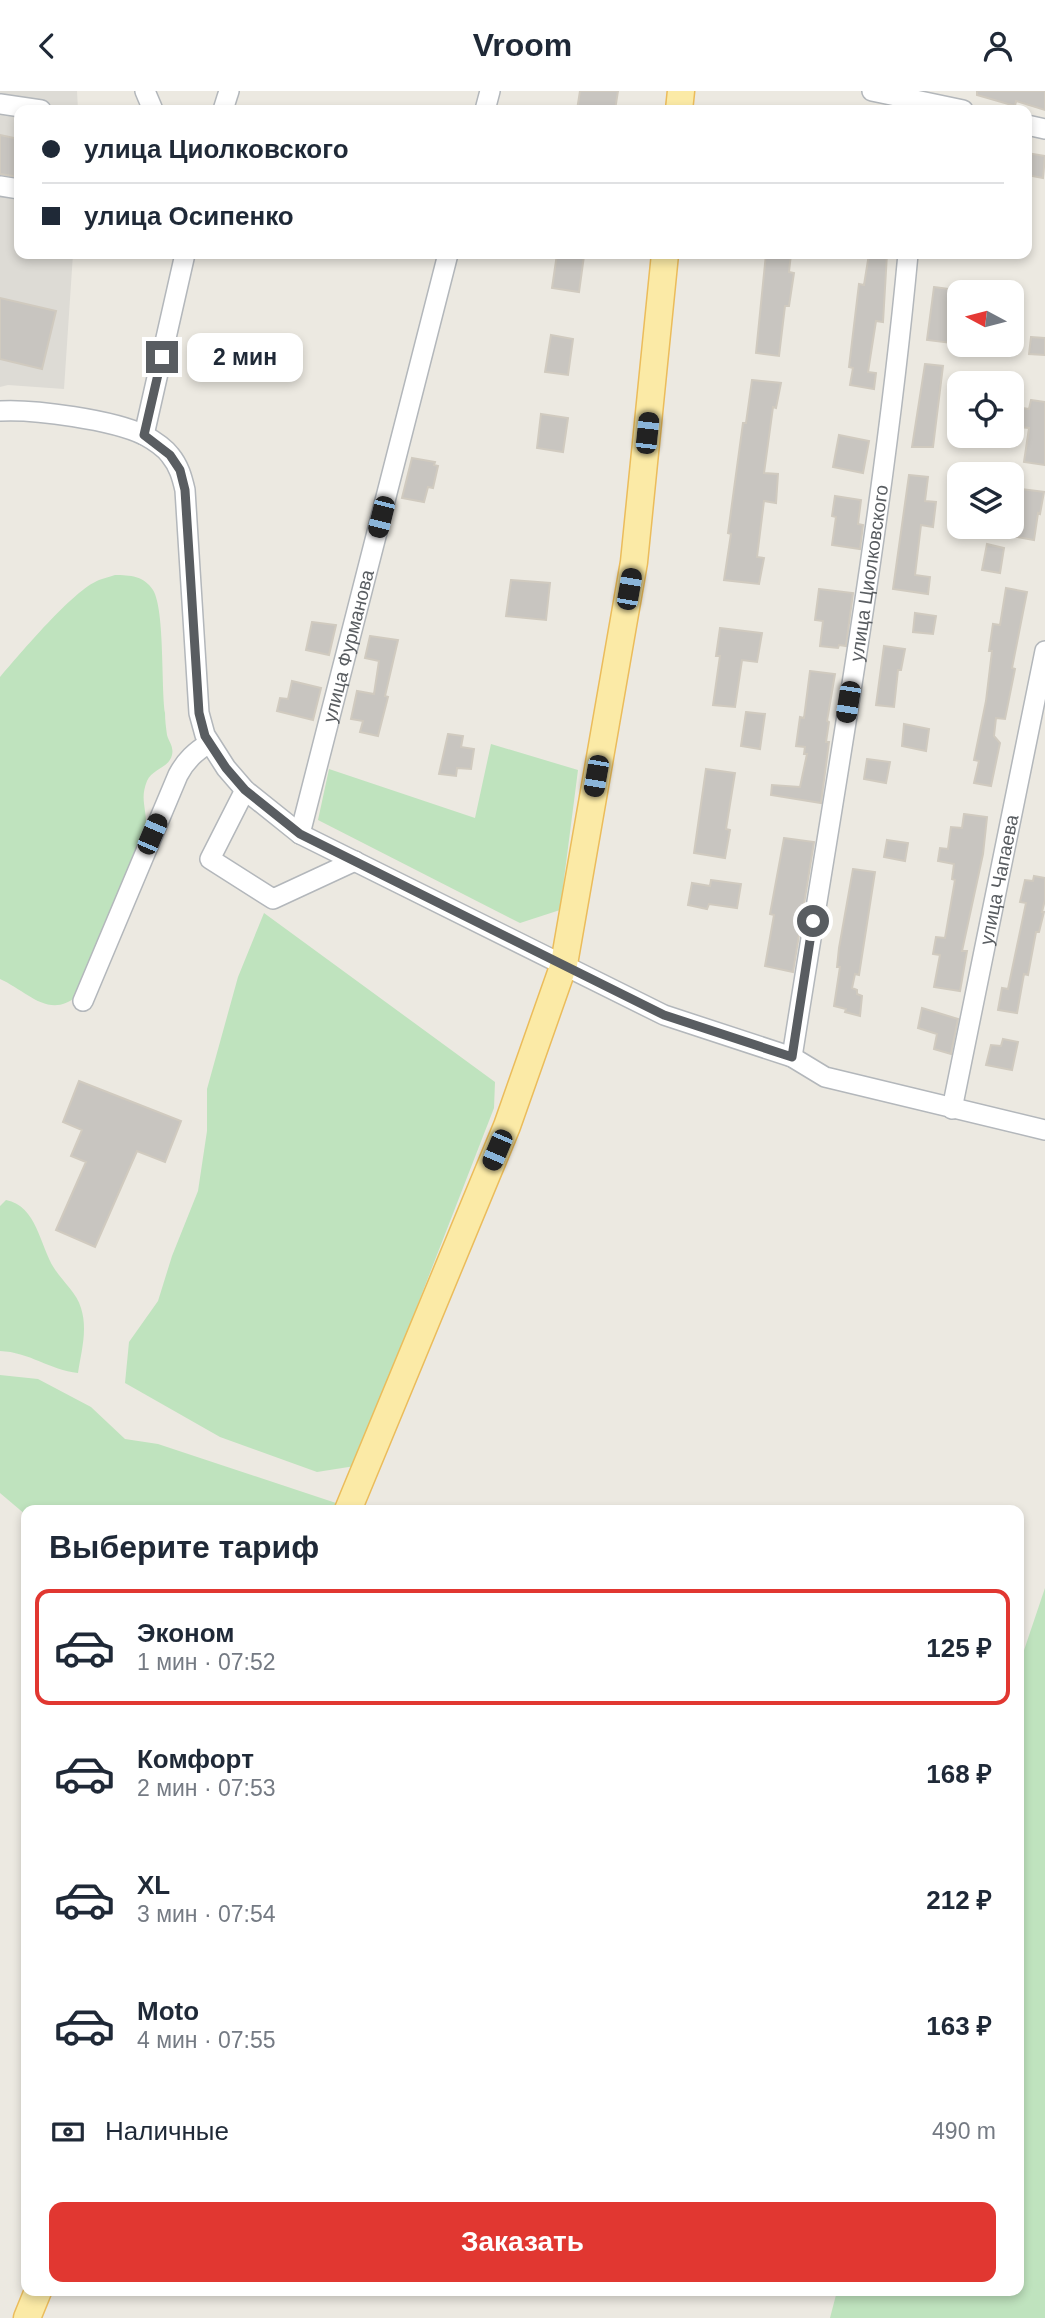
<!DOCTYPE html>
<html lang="ru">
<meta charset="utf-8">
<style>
:root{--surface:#fff;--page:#f2f2f3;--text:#1f2937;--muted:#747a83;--line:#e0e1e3;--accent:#e13731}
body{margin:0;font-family:Arial,sans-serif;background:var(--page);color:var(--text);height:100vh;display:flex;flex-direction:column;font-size:26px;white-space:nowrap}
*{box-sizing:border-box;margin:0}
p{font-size:23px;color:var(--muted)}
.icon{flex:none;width:38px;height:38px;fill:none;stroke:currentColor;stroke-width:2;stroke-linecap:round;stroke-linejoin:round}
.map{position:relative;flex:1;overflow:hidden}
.sheet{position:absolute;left:21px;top:1414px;width:1003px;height:791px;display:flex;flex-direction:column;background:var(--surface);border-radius:14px;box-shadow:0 4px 10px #0003}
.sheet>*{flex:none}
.guide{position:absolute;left:14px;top:14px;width:1018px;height:154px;border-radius:14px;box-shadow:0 4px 10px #0003;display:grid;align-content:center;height:154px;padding:0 28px;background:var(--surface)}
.needle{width:46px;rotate:277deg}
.controls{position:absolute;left:947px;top:189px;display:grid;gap:14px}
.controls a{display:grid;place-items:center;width:77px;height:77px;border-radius:14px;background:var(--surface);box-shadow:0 4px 10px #0003;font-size:35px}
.end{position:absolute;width:32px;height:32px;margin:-16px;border:9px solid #595d61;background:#fff;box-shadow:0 0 0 4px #fff}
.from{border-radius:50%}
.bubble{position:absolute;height:49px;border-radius:14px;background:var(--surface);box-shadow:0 4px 10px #0003;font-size:23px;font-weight:700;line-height:49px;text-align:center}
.car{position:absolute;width:21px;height:42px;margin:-21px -10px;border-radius:9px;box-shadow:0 0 5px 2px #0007;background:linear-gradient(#222 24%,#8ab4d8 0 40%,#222 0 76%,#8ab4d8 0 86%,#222 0)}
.guide b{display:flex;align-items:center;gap:24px;height:66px;font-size:26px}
.guide b+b{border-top:2px solid var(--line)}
.guide i{width:18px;height:18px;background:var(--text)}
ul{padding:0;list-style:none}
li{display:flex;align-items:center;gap:21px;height:116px;margin:0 14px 10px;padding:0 14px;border:4px solid transparent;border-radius:14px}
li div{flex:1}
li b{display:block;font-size:26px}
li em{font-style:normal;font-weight:700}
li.current{border-color:var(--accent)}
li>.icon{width:63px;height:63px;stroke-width:1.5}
h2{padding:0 28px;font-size:32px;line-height:84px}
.pay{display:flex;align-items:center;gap:18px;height:77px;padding:0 28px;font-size:26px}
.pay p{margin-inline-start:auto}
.primary-button{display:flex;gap:14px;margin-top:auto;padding:14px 28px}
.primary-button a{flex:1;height:80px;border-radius:14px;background:var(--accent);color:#fff;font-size:28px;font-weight:700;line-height:80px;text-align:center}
header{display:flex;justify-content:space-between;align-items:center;height:91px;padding:0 28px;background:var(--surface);font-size:32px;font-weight:700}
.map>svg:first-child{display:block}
</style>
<header><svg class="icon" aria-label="back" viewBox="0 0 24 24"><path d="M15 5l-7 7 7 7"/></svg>Vroom<svg class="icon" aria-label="person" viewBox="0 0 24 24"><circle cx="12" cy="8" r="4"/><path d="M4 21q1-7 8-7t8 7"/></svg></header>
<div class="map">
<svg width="1045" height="2227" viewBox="0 0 1045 2227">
<rect width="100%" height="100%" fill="#ece9e1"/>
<path fill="#dddbd5" d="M 0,0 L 77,0 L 78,19 L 19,19 L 19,163 L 73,163 L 64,298 L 8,294 L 0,296 Z"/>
<path fill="#bfe3be" d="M 115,484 C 130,484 144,485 153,499 C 165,519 161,594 165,622 C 165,629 166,637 167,644 C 169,651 174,656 172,664 C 169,677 152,678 147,690 C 140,707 146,716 146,732 C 146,737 144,743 143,748 L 77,905 C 49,929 27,900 0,888 L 0,586 C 21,562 72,500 99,489 C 104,487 110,486 115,484 Z
M 491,653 L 578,679 L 560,819 L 520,832 L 318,729 L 329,678 L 475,727 Z
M 264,822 L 495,991 L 494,1017 L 355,1375 L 317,1381 L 220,1346 L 125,1292 L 129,1251 L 158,1210 L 172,1165 L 198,1100 L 207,1040 L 207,998 L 238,886 Z
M 6,1109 C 37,1115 40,1155 54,1177 C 62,1190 77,1202 81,1217 C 88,1239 81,1261 78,1282 C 50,1279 29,1261 0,1260 L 0,1115 Z
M 0,1284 L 38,1288 L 91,1316 L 125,1348 L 158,1353 L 339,1413 L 337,1419 L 26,1419 L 26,1424 L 0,1402 Z
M 1045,1497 L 1045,2227 L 830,2227 L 837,2200 L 1018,2200 L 1018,1577 Z"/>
<path fill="#c8c5c0" stroke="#d0cabf" stroke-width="2" d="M 580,0 L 618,0 L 615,19 L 577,19 Z
M 977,0 L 1045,0 L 1045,19 L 1016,10 L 1015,15 L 977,4 Z
M 0,44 L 19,48 L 19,86 L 0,83 Z
M 1027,62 L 1045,65 L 1043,87 L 1027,84 Z
M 557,163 L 584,165 L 579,201 L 552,197 Z
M 766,163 L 791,163 L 789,181 L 794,182 L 789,215 L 785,215 L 779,265 L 756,262 Z
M 869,163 L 887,163 L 883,231 L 876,230 L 868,281 L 876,282 L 874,298 L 850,294 L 853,277 L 849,276 L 859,193 L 864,194 Z
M 934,196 L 957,199 L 951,252 L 927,249 Z
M 0,207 L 56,220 L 42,278 L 0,268 Z
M 551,244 L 573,248 L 568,284 L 545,281 Z
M 1031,246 L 1045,247 L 1045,264 L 1029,263 Z
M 925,273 L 943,275 L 933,356 L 912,356 Z
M 752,289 L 781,292 L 776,317 L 773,316 L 764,382 L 778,383 L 776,412 L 764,410 L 757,466 L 764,467 L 759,493 L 724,489 L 731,443 L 728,442 L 743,332 L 746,332 Z
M 1031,309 L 1045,311 L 1045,374 L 1024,371 L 1029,337 L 1020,336 L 1022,317 L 1029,318 Z
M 541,323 L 568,327 L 563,361 L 537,357 Z
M 839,344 L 869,350 L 863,382 L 833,376 Z
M 412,367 L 435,371 L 434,374 L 438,375 L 433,397 L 428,396 L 424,411 L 402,407 Z
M 909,384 L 928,386 L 925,410 L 936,411 L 933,436 L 921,434 L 915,484 L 930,486 L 928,503 L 893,498 Z
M 1021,398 L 1044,401 L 1040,423 L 1038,422 L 1034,449 L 1012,445 Z
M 835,405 L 861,409 L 858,433 L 863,434 L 860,458 L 832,454 L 836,426 L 832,425 Z
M 987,453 L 1004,457 L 1000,482 L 982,479 Z
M 511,489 L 550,492 L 546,529 L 506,525 Z
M 1006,497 L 1027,501 L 1012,577 L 1015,578 L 1005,628 L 996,627 L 994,645 L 1000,652 L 991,695 L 974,692 L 979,670 L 974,669 L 986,610 L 992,560 L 989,560 L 993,533 L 1000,534 Z
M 819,498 L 853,502 L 846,555 L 839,554 L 838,557 L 820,555 L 823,530 L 815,529 Z
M 915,522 L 936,525 L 933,543 L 913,541 Z
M 312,531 L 336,534 L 329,564 L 306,559 Z
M 720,537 L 762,542 L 757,571 L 742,569 L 735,616 L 713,614 L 720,565 L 716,565 Z
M 370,545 L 398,549 L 385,605 L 388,606 L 378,645 L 360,641 L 363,630 L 351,628 L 357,600 L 374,603 L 379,570 L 365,567 Z
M 884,555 L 905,558 L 901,579 L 898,579 L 894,616 L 876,614 Z
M 810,580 L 835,583 L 827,630 L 829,631 L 826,651 L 829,651 L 821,712 L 771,704 L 772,694 L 800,696 L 807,663 L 804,663 L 805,656 L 796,655 L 800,626 L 804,627 Z
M 292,590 L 321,597 L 313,629 L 277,620 L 280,607 L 288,608 Z
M 746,621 L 765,623 L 760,658 L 741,655 Z
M 904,633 L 929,638 L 926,660 L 902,655 Z
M 448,643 L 463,645 L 461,656 L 474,658 L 471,678 L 457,677 L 456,685 L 439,683 Z
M 867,668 L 890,671 L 886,692 L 864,688 Z
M 706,678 L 735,682 L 726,738 L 730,739 L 725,767 L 694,762 Z
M 964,723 L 987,726 L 983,763 L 962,860 L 967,860 L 960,900 L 934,896 L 940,864 L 933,863 L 936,846 L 945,847 L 955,789 L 952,788 L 954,773 L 938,770 L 940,757 L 948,758 L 951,736 L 962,737 Z
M 784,747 L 814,751 L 793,881 L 765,875 L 774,824 L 770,823 Z
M 887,749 L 908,752 L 905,770 L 884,766 Z
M 853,778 L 875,781 L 859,884 L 855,883 L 852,897 L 857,899 L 857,903 L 862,905 L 860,925 L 845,921 L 846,918 L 834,915 L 840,876 L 837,876 L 839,857 Z
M 1034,785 L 1045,787 L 1045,809 L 1042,821 L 1044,821 L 1039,841 L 1036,841 L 1028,884 L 1024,883 L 1017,922 L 998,919 L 1002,897 L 1008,898 L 1026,812 L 1020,811 L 1025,789 L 1033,790 Z
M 711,789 L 741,793 L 737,817 L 709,813 L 707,818 L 688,814 L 692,792 L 710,795 Z
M 922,917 L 958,928 L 951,963 L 934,958 L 937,943 L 918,937 Z
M 1003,948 L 1018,951 L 1012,979 L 986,974 L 991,954 L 1001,955 Z
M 79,990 L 181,1030 L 165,1071 L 137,1060 L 95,1156 L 56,1139 L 86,1071 L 71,1065 L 82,1039 L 63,1031 Z"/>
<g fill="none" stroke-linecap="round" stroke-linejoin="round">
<g stroke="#b3b7bb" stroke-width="22">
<g id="minor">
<path d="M 145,0 L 153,19"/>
<path d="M 872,0 L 963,19"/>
<path d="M 0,13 L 41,19"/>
<path d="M 223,19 L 229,0"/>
<path d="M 485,19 L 490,0"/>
<path d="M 1027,34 L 1045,38"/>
<path d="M 0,95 L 19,98"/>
<path d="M 0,320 C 35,318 113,329 144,344 C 153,349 164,356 170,364 C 179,375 182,386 185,399 L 199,622 L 205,644 L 226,677 L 245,699 L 300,743 L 664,924 L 792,966 L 825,986 L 1045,1039"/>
<path d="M 144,344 L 185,163"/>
<path d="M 245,699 L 210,768 L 273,808 L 355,770"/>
<path id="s1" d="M 300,743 L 448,163"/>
<path d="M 83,910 L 178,684 C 186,669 195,661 209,652"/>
<path id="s2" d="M 792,966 C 834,699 883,432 908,163"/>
<path id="s3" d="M 952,1018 L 1045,560"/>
</g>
</g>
<g stroke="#ebbc5b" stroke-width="29">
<path id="major" d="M 679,19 L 681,0
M 348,1419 L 507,1035 L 564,873 L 634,471 L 665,163
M 27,2227 L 38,2200"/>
</g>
<use href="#minor" stroke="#fff" stroke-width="19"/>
<use href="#major" stroke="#fbeaa6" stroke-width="26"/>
</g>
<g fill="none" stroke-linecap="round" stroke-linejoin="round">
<path stroke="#595d61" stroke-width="9" d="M 162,266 L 144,344 L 170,364 L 180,379 L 185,399 L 199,622 L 205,645 L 226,677 L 245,699 L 300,743 L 664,924 L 792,966 L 813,830"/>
</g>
<g text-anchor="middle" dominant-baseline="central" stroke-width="7" stroke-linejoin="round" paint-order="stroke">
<g font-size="19" fill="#595d61" stroke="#fff">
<text stroke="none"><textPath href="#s2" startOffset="490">улица Циолковского</textPath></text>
<text stroke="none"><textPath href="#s1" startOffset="194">улица Фурманова</textPath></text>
<text stroke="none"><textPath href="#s3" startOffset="234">улица Чапаева</textPath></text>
</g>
</g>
</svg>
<div class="controls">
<a><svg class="needle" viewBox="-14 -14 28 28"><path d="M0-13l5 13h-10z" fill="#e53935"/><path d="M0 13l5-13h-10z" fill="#747a83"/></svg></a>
<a><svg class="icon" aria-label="locate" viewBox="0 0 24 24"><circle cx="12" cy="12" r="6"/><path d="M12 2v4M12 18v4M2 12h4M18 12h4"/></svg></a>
<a><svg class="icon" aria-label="layers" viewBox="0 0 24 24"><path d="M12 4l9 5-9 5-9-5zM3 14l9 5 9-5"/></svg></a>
</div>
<i class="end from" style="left:813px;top:830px"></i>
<i class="end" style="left:162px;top:266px"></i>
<div class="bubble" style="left:187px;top:242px;width:116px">2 мин</div>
<i class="car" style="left:647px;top:342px;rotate:6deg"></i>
<i class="car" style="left:381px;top:426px;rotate:194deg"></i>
<i class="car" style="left:629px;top:498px;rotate:10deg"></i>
<i class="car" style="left:848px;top:611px;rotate:189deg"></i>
<i class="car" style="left:596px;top:685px;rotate:190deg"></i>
<i class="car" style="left:152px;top:743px;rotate:23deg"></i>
<i class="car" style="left:497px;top:1059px;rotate:203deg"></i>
<div class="guide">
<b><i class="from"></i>улица Циолковского</b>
<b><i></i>улица Осипенко</b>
</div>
<section class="sheet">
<h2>Выберите тариф</h2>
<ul>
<li class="current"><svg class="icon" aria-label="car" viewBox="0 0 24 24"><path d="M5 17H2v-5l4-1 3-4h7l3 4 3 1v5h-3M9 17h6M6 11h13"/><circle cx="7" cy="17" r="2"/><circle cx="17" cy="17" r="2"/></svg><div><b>Эконом</b><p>1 мин · 07:52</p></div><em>125 ₽</em></li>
<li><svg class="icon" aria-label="car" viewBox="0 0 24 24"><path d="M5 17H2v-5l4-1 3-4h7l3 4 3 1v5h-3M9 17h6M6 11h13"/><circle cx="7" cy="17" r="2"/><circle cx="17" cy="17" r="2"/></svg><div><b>Комфорт</b><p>2 мин · 07:53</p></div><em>168 ₽</em></li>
<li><svg class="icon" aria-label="car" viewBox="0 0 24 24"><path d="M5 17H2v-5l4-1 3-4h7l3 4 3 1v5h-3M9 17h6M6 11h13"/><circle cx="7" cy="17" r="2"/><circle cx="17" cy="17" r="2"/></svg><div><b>XL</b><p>3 мин · 07:54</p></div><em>212 ₽</em></li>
<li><svg class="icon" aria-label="car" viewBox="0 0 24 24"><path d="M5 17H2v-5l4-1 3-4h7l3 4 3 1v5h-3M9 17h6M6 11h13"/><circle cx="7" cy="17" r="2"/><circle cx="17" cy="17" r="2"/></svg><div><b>Moto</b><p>4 мин · 07:55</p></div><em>163 ₽</em></li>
</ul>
<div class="pay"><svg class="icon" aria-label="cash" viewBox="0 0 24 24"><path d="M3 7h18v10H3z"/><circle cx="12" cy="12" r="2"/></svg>Наличные<p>490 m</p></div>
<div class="primary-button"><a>Заказать</a></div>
</section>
</div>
